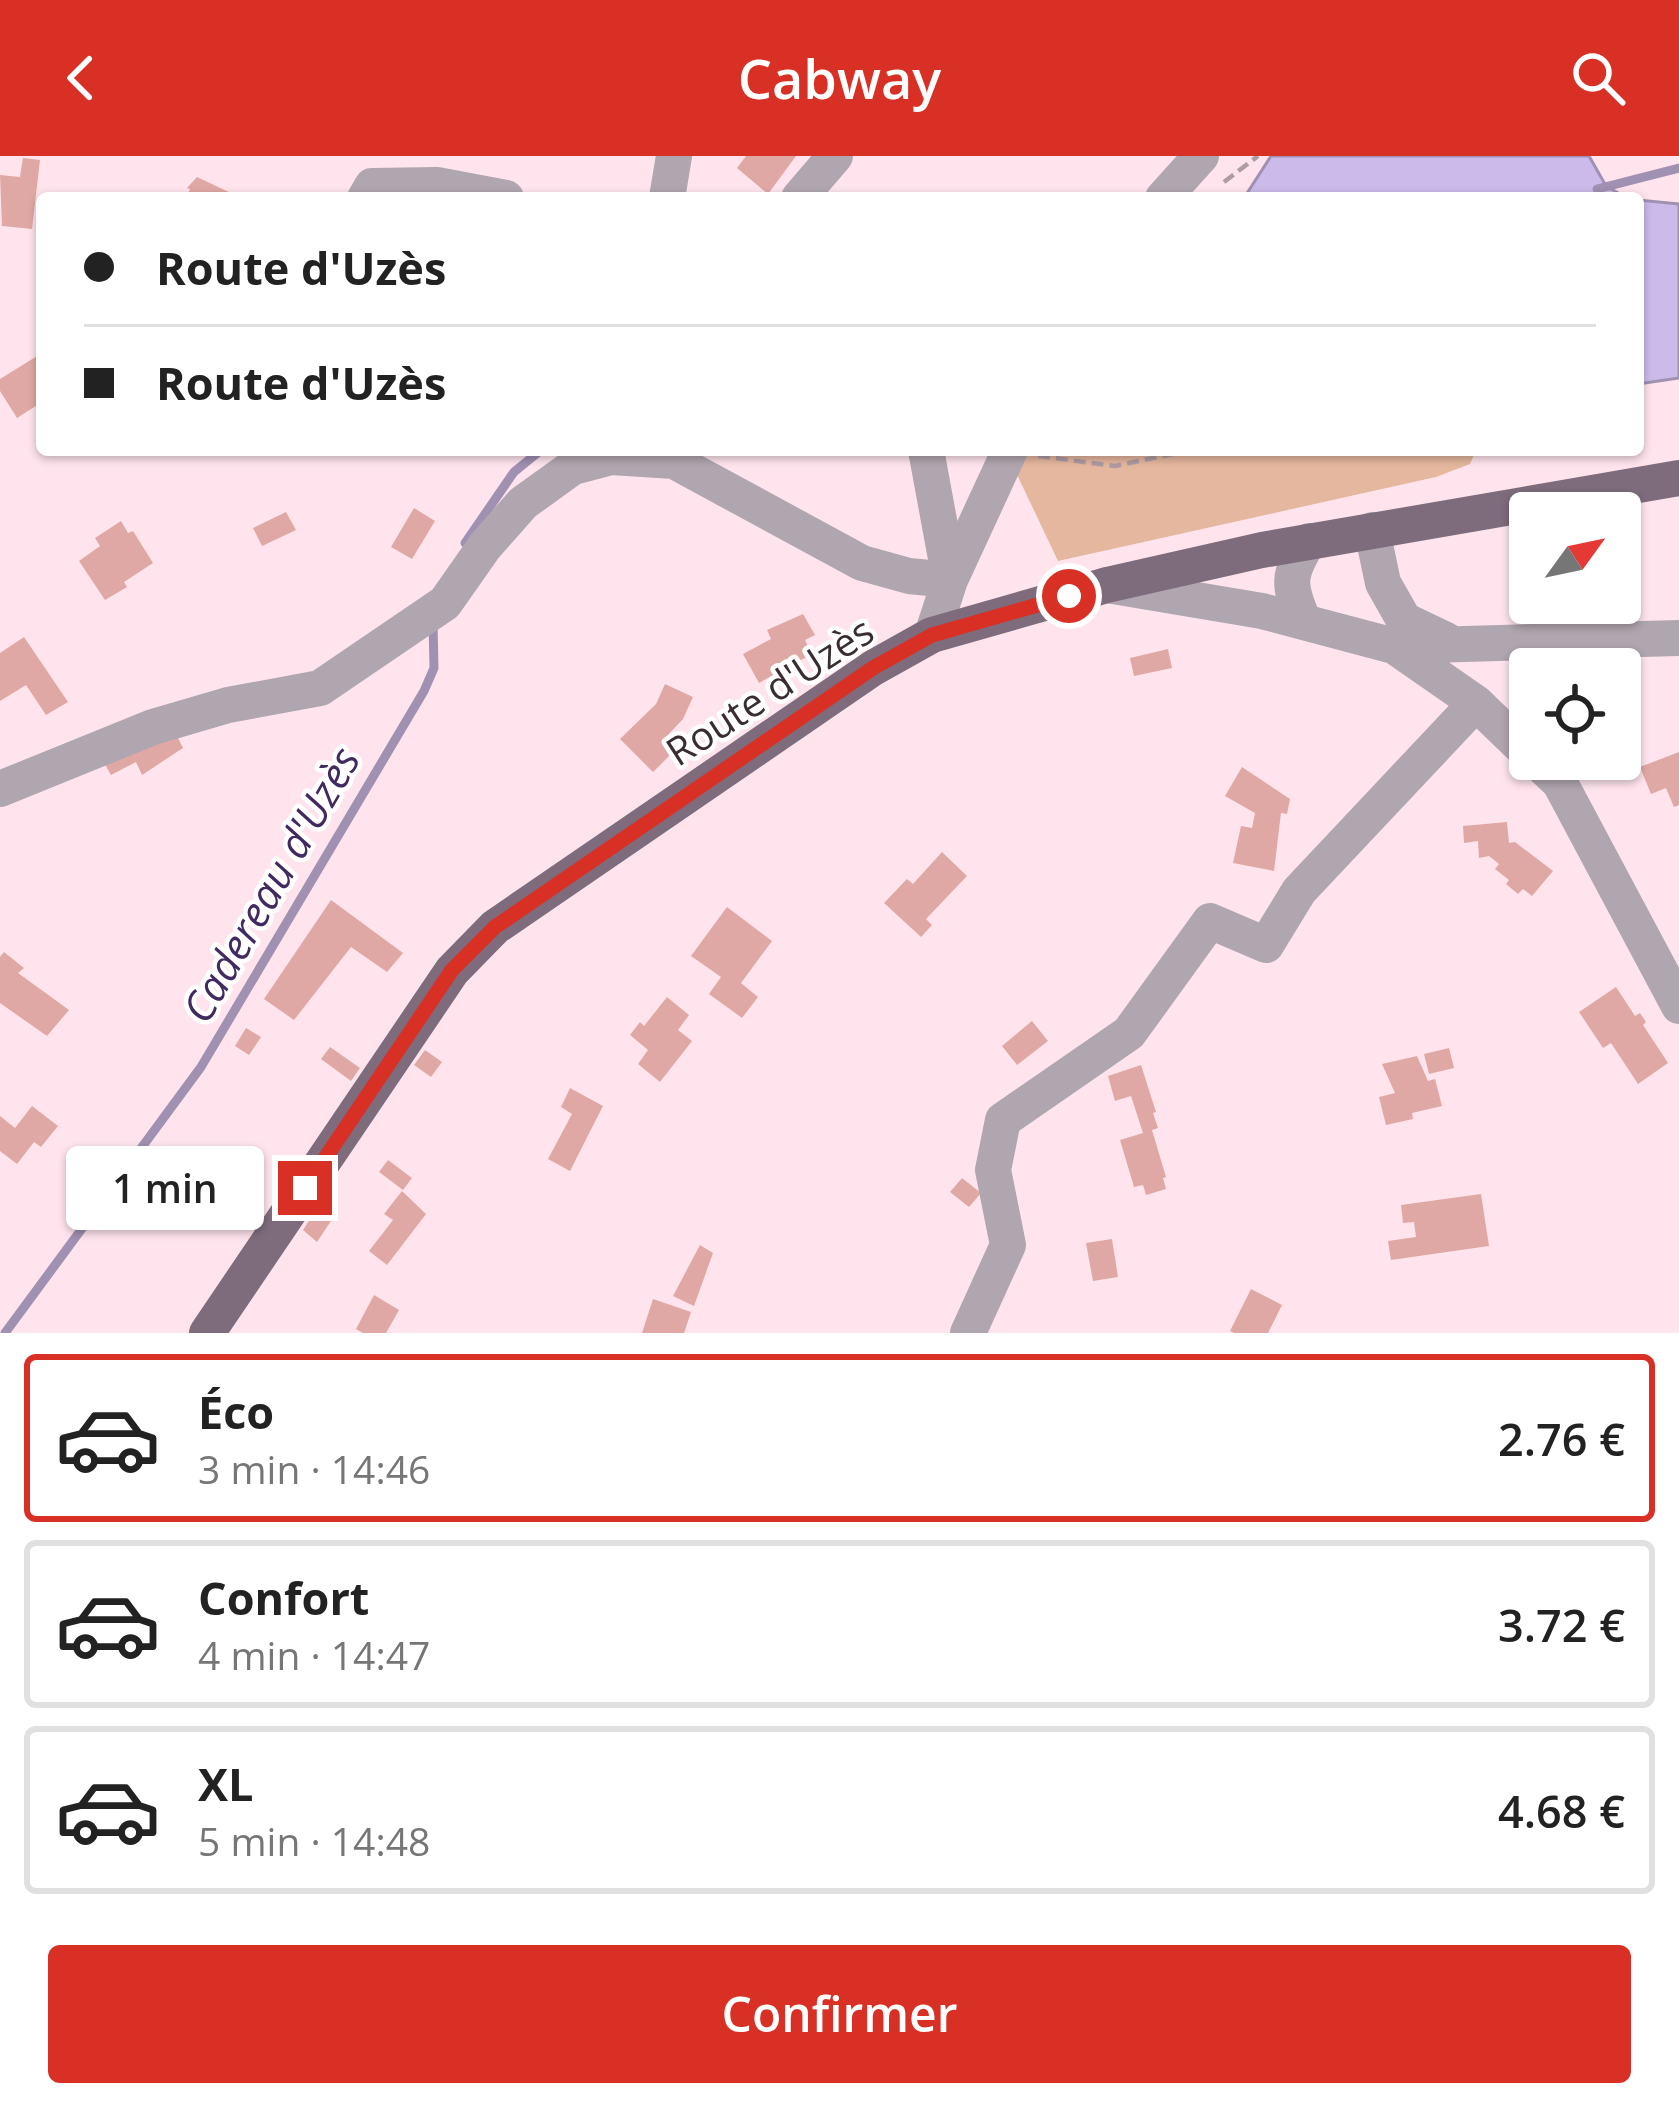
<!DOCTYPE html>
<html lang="fr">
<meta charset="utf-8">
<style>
:root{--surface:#fff;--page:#f2f2f2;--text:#222;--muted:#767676;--line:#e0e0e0;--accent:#d93025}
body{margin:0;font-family:"Open Sans",sans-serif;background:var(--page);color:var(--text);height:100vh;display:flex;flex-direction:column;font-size:45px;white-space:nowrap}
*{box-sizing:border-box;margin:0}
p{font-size:39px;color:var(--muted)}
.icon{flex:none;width:66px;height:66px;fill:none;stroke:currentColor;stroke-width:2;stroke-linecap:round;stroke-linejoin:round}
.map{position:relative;height:1177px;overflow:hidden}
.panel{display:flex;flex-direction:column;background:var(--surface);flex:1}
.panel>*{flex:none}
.banner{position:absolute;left:36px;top:36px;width:1608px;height:264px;border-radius:12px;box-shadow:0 3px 9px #0004;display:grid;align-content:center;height:264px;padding:0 48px;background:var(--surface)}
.needle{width:78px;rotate:57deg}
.buttons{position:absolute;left:1509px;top:336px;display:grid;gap:24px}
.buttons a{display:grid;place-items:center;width:132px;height:132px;border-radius:12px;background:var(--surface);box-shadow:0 3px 9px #0004;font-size:60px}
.end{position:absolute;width:54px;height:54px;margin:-27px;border:15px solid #d93025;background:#fff;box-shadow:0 0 0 6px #fff}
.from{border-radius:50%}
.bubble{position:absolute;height:84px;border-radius:12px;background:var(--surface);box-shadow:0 3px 9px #0004;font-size:39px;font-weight:600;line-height:84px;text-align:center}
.banner b{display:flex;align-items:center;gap:42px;height:114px;font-size:45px}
.banner b+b{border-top:3px solid var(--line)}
.banner i{width:30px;height:30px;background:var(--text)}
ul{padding:21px 0 0;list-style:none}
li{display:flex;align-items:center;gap:36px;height:168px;margin:0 24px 18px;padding:0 24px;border:6px solid var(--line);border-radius:12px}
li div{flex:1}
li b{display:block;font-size:45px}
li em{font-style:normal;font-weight:600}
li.active{border-color:var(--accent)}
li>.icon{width:108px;height:108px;stroke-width:1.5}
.primary-button{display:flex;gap:24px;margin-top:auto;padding:24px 48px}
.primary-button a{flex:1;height:138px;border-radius:12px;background:var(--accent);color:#fff;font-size:48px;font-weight:600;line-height:138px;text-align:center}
header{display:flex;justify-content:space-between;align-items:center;height:156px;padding:0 48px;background:var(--accent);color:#fff;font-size:54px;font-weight:600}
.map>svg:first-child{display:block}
</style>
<header><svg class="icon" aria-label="back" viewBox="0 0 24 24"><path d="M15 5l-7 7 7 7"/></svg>Cabway<svg class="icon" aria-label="search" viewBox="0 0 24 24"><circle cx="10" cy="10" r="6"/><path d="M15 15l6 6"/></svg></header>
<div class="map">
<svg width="1679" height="1177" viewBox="0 0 1679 1177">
<rect width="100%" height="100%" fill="#ffe4ed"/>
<path fill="#e5b79e" d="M 1019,294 L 1476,294 L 1470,308 L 1436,321 L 1058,405 L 1012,308 Z"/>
<path fill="#ccbbea" stroke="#a090b2" stroke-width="3" d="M 1271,0 L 1589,0 L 1606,30 L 1627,42 L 1244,42 Z
M 1638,44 L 1679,48 L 1679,222 L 1638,228 Z"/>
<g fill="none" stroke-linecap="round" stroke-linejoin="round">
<path stroke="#a090b2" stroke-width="9" d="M 1597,33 L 1679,12
M 465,387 L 514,316 L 541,294
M 5,1177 L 201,911 L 424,535 L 434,512 L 433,467"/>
</g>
<path fill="#e0a8a4" d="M 746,0 L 796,0 L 768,38 L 737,12 Z
M 23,2 L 40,4 L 32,73 L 2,70 L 0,19 L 20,21 Z
M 197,21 L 231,37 L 229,42 L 186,42 L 190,33 L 187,32 Z
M 42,197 L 42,246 L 17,262 L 0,235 L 0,223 Z
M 414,352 L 435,365 L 412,403 L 391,391 Z
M 286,356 L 296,374 L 262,390 L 253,372 Z
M 121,365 L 128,377 L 133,375 L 153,407 L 124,426 L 127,431 L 105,444 L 79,405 L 100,390 L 95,382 Z
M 803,458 L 815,479 L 805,484 L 812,498 L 759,527 L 743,498 L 771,483 L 767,474 Z
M 24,481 L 68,546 L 46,559 L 26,529 L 0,545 L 0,497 Z
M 1168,493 L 1172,512 L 1134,520 L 1130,502 Z
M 665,528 L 693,541 L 683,563 L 665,582 L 676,593 L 653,616 L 620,583 L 656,548 Z
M 175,576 L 183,592 L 142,619 L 136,606 L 111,619 L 103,605 Z
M 1679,596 L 1679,649 L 1674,651 L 1666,632 L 1651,638 L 1640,611 Z
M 1242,611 L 1290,643 L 1287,658 L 1281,657 L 1274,715 L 1233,707 L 1241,670 L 1252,672 L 1255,657 L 1225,640 Z
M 1507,666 L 1509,687 L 1515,686 L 1553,715 L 1532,740 L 1523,733 L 1518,738 L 1506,728 L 1509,724 L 1495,713 L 1499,708 L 1489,700 L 1479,702 L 1478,685 L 1464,687 L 1463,670 Z
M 942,696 L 967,720 L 926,763 L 932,769 L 921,781 L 884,747 L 907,723 L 913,728 Z
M 331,744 L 403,797 L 387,816 L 351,791 L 294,864 L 264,843 Z
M 727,751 L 772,785 L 741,827 L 758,841 L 742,862 L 709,838 L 721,821 L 691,800 Z
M 4,796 L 24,812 L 18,817 L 69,854 L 47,880 L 0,847 L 0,801 Z
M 1616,831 L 1635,860 L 1640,857 L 1646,866 L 1643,869 L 1668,907 L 1638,928 L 1611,887 L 1603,892 L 1579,856 Z
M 667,841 L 689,859 L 678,874 L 692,885 L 660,926 L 638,908 L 648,894 L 630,879 L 640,866 L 644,870 Z
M 1032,865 L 1048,885 L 1017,909 L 1002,890 Z
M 246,872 L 261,881 L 249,899 L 235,890 Z
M 330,891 L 360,912 L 351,925 L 321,903 Z
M 1449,892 L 1454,912 L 1429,918 L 1424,898 Z
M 425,894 L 442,906 L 431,921 L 414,909 Z
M 1417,900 L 1428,925 L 1435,923 L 1442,950 L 1412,957 L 1413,963 L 1386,969 L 1379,941 L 1395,937 L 1382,908 Z
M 1141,909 L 1156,956 L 1153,957 L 1158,972 L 1152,974 L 1166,1021 L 1163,1022 L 1166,1033 L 1146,1039 L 1143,1029 L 1134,1031 L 1120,984 L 1143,977 L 1131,940 L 1115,945 L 1108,920 Z
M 570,932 L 603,950 L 570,1015 L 548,1003 L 572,958 L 561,951 Z
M 32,950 L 58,970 L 41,991 L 34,986 L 17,1008 L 0,995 L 0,960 L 15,972 Z
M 388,1004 L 412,1022 L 403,1034 L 379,1016 Z
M 962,1022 L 981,1037 L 969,1051 L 950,1036 Z
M 402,1035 L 426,1058 L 387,1109 L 369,1095 L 393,1064 L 384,1058 Z
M 1481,1038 L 1489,1090 L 1391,1104 L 1388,1085 L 1416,1081 L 1414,1066 L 1403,1067 L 1401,1049 Z
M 318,1051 L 333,1062 L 317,1086 L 303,1074 Z
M 1112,1083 L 1118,1121 L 1093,1125 L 1086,1087 Z
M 700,1089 L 713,1097 L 694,1150 L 673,1140 Z
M 1251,1133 L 1282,1149 L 1268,1177 L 1234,1177 L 1230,1175 Z
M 374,1139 L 399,1154 L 386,1177 L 363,1177 L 356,1173 Z
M 653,1143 L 691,1156 L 684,1177 L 642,1177 Z"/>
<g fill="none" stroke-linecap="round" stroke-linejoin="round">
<path stroke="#af9ba2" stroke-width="4.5" stroke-dasharray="12 6" stroke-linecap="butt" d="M 1224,26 L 1258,0
M 1038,300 L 1115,310 L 1192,294"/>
<path stroke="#b0a6af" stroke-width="36" d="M 365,42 L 372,30 L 437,29 L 506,42
M 667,42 L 674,0
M 799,42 L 835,0
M 1163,42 L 1201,0
M 926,294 L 950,424
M 1372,374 L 1383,427 L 1404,464 L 1446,484
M 1107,429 L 1262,455 L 1394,490 L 1679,482
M 1304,466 C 1288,429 1287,420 1309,385
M 932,479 L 950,424 L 1010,294
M 1394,490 L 1476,547 L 1530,599
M 1535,603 L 1560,627 L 1679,850
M 0,633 L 153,571 L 228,549 L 320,532 L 445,447 L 485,390 L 523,347 L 573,311 L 611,301 L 674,305 L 862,407 L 909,420 L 950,424
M 968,1177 L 1008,1089 L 993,1014 L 1003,964 L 1129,877 L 1210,765 L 1266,789 L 1299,735 L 1476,547"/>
<path stroke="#7e6c7c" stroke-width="36" d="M 207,1177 L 452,815 L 495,771 L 873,512 L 932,479 L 1107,429 L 1262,394 L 1679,322"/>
</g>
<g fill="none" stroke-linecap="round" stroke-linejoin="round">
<path stroke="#d93025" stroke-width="15" d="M 305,1032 L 452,814 L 495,771 L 873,512 L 932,479 L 1069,440"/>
</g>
<g text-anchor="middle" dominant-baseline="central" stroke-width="9" stroke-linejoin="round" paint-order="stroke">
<g font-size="39" fill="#392d31" stroke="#fff">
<text transform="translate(769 534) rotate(-33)">Route d'Uzès</text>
</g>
<g font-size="42" font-style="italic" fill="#412961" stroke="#fff">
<text transform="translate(270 728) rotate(-60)">Cadereau d'Uzès</text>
</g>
</g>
</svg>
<div class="buttons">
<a><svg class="needle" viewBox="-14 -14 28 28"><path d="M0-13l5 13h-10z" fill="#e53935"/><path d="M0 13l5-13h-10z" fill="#767676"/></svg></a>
<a><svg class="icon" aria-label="locate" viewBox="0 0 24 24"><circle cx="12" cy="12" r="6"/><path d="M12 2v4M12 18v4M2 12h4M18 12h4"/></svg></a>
</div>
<i class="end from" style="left:1069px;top:440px"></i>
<i class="end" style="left:305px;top:1032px"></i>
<div class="bubble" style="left:66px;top:990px;width:198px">1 min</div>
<div class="banner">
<b><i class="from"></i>Route d'Uzès</b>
<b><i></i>Route d'Uzès</b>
</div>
</div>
<section class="panel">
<ul>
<li class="active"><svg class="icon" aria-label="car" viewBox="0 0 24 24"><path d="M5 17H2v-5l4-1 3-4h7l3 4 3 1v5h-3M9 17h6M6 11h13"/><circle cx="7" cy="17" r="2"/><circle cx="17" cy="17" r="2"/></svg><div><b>Éco</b><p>3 min · 14:46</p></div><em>2.76 €</em></li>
<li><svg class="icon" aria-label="car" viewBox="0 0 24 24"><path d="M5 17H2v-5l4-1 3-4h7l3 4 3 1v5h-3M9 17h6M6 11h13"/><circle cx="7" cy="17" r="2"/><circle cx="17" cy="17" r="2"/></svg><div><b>Confort</b><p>4 min · 14:47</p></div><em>3.72 €</em></li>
<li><svg class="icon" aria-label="car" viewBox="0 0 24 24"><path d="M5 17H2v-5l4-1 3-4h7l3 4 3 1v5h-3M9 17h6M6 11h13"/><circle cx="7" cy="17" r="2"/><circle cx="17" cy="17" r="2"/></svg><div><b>XL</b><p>5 min · 14:48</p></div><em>4.68 €</em></li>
</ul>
<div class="primary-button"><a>Confirmer</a></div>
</section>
